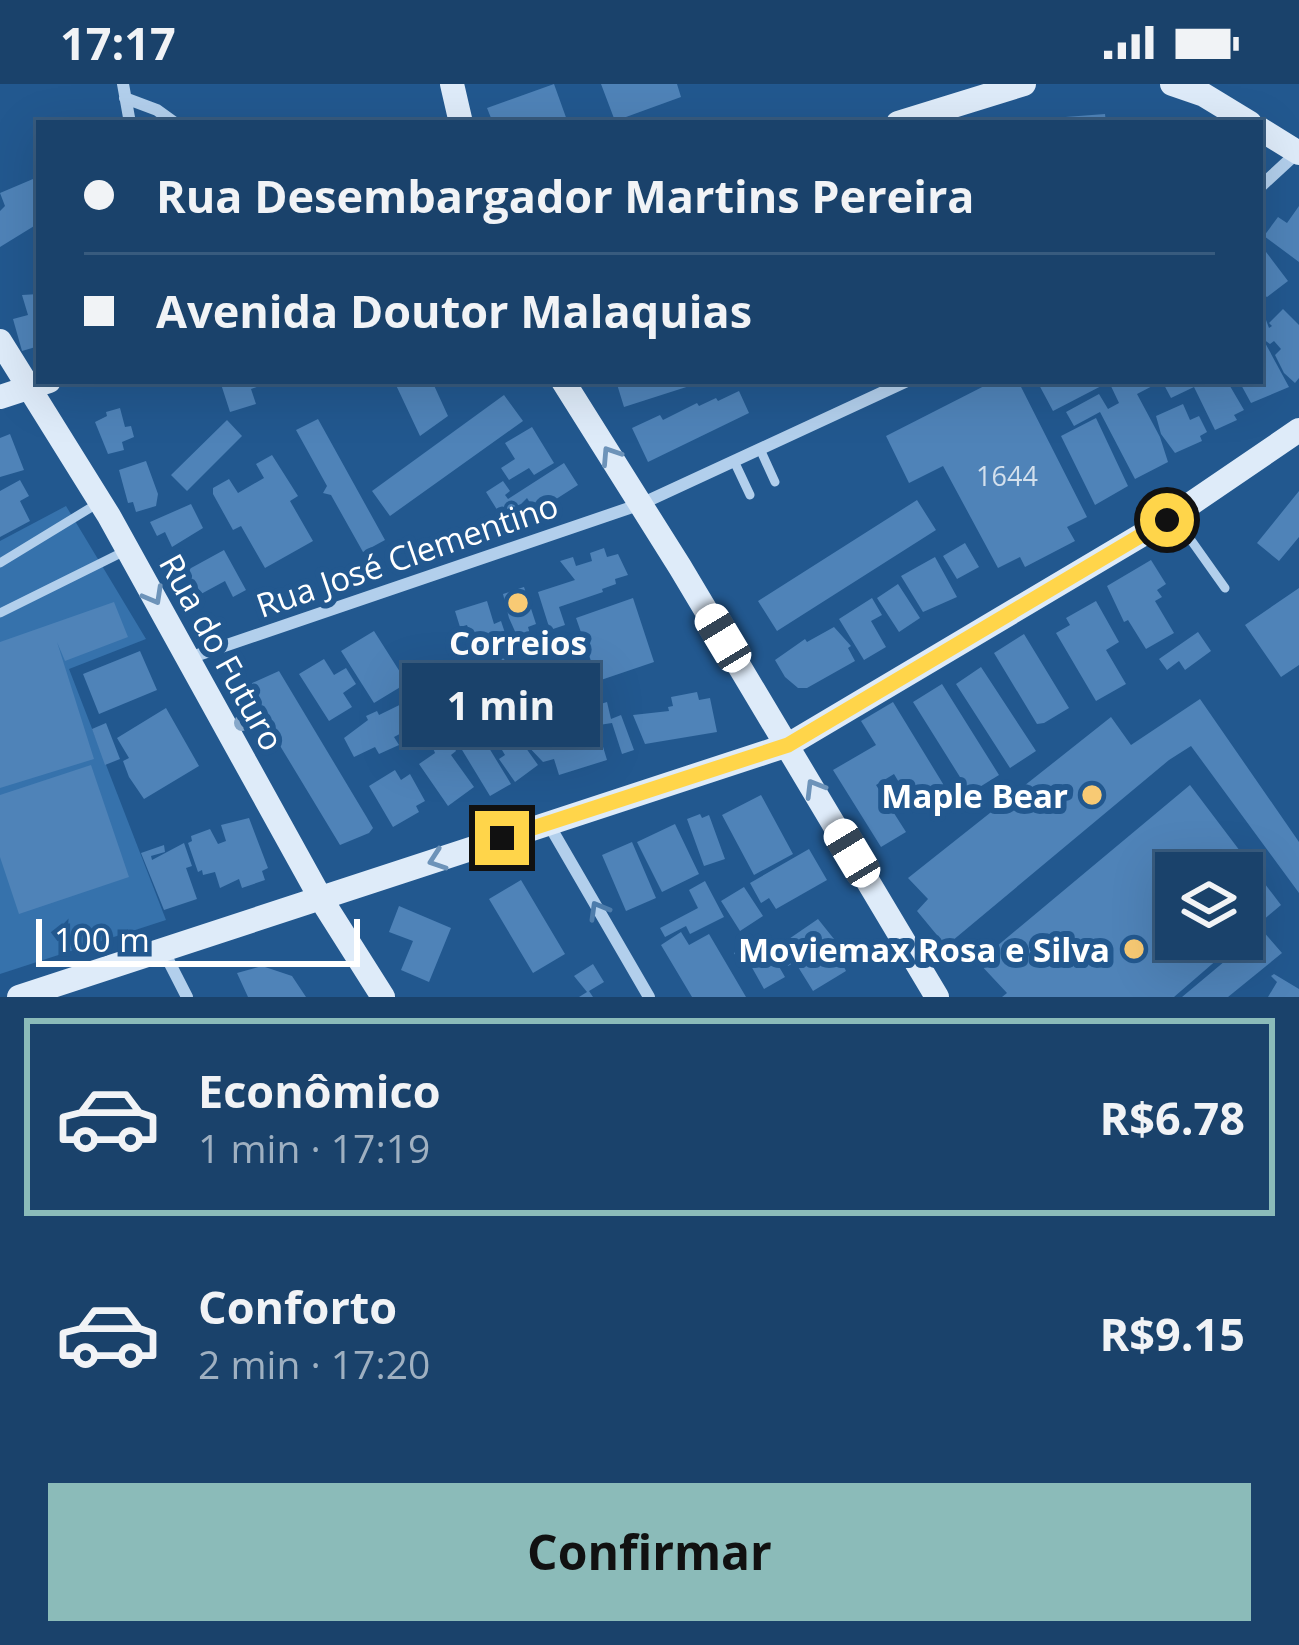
<!DOCTYPE html>
<html lang="pt">
<meta charset="utf-8">
<style>
:root{--surface:#1a426b;--page:#274d73;--text:#f1f3f6;--muted:#9fb0c1;--line:#385b7e;--accent:#8bbbb9}
body{margin:0;font-family:"Open Sans",sans-serif;background:var(--page);color:var(--text);height:100vh;display:flex;flex-direction:column;font-size:45px;white-space:nowrap}
*{box-sizing:border-box;margin:0}
p{font-size:39px;color:var(--muted)}
.icon{flex:none;width:66px;height:66px;fill:none;stroke:currentColor;stroke-width:2;stroke-linecap:round;stroke-linejoin:round}
.map{position:relative;height:913px;overflow:hidden}
.details{display:flex;flex-direction:column;background:var(--surface);flex:1}
.details>*{flex:none}
.guide{position:absolute;left:36px;top:36px;width:1227px;height:264px;border-radius:0px;box-shadow:0 12px 48px #0002,0 0 0 3px var(--line);display:grid;align-content:center;height:264px;padding:0 48px;background:var(--surface)}
.tools{position:absolute;left:1155px;top:768px;display:grid;gap:24px}
.tools a{display:grid;place-items:center;width:108px;height:108px;border-radius:0px;background:var(--surface);box-shadow:0 12px 48px #0002,0 0 0 3px var(--line);font-size:60px}
.scale{position:absolute;left:36px;bottom:30px;width:324px;box-sizing:border-box;padding-left:12px;border:6px solid #fff;border-top:0;font-size:33px;line-height:42px;white-space:nowrap;color:#fff;-webkit-text-stroke:9px #22588f;paint-order:stroke}
.end{position:absolute;width:54px;height:54px;margin:-27px;border:15px solid #ffd54a;background:#111;box-shadow:0 0 0 6px #111}
.from{border-radius:50%}
.bubble{position:absolute;height:84px;border-radius:0px;background:var(--surface);box-shadow:0 12px 48px #0002,0 0 0 3px var(--line);font-size:39px;font-weight:700;line-height:84px;text-align:center}
.car{position:absolute;width:36px;height:72px;margin:-36px -18px;border-radius:15px;box-shadow:0 0 9px 3px #0007;background:linear-gradient(#fff 24%,#345 0 40%,#fff 0 76%,#345 0 86%,#fff 0)}
.guide b{display:flex;align-items:center;gap:42px;height:114px;font-size:45px}
.guide b+b{border-top:3px solid var(--line)}
.guide i{width:30px;height:30px;background:var(--text)}
ul{padding:21px 0 0;list-style:none}
li{display:flex;align-items:center;gap:36px;height:198px;margin:0 24px 18px;padding:0 24px;border:6px solid transparent;border-radius:0px}
li div{flex:1}
li b{display:block;font-size:45px}
li em{font-style:normal;font-weight:700}
li.selected{border-color:var(--accent)}
li>.icon{width:108px;height:108px;stroke-width:1.5}
.primary-button{display:flex;gap:24px;margin-top:auto;padding:24px 48px}
.primary-button a{flex:1;height:138px;border-radius:0px;background:var(--accent);color:#111;font-size:48px;font-weight:700;line-height:138px;text-align:center}
.status{display:flex;justify-content:space-between;align-items:center;height:84px;padding:0 60px;background:var(--surface);direction:ltr}
.status svg{height:33px;fill:currentColor}
.map>svg:first-child{display:block}
</style>
<div class="status"><b>17:17</b><svg viewBox="0 0 49 12"><path d="M0 12V9h3v3zM5 12V6h3v6zM10 12V3h3v9zM15 12V0h3v12zM26 1h20v11H26zM47 4h2v5h-2z"/></svg></div>
<div class="map">
<svg width="1299" height="913" viewBox="0 0 1299 913">
<rect width="100%" height="100%" fill="#22588f"/>
<path fill="#3672ac" d="M 66,422 L 146,555 L 69,585 L 166,836 L 0,890 L 0,457 Z"/>
<path fill="#4f83b8" d="M 554,0 L 568,39 L 493,39 L 487,24 Z
M 601,0 L 677,0 L 681,13 L 615,37 Z
M 1105,30 L 1106,39 L 1053,39 L 1052,34 Z
M 33,95 L 39,110 L 39,139 L 0,163 L 0,127 L 5,122 L 0,109 Z
M 1299,122 L 1299,178 L 1264,152 L 1278,133 L 1287,139 Z
M 1260,160 L 1288,197 L 1267,213 L 1260,208 Z
M 39,210 L 39,262 L 22,267 L 13,235 L 28,231 L 22,211 Z
M 1283,225 L 1299,241 L 1299,294 L 1295,299 L 1284,289 L 1275,271 L 1281,265 L 1274,257 L 1270,260 L 1263,255 L 1289,303 L 1251,319 L 1239,297 L 1260,297 L 1260,248 L 1266,236 L 1269,244 L 1272,242 L 1269,239 Z
M 220,297 L 261,297 L 262,301 L 251,305 L 256,320 L 230,328 Z
M 401,297 L 432,297 L 448,332 L 420,352 L 395,299 Z
M 616,297 L 701,297 L 702,298 L 624,323 Z
M 994,297 L 1018,297 L 1087,433 L 1067,443 L 1075,457 L 1025,483 L 1020,473 L 998,484 L 943,382 L 909,399 L 886,352 Z
M 1037,297 L 1227,297 L 1244,326 L 1234,331 L 1237,336 L 1215,346 L 1194,303 L 1171,314 L 1162,297 L 1137,310 L 1160,353 L 1168,378 L 1135,395 L 1100,328 L 1074,342 L 1066,328 L 1099,310 L 1108,325 L 1119,319 L 1109,298 L 1053,327 Z
M 739,307 L 749,329 L 648,378 L 632,344 L 660,331 L 663,336 L 697,319 L 699,322 L 716,314 L 718,317 Z
M 504,311 L 523,337 L 390,432 L 372,407 Z
M 1183,320 L 1190,336 L 1199,332 L 1207,348 L 1200,352 L 1202,357 L 1175,369 L 1161,350 L 1156,332 Z
M 120,324 L 125,343 L 131,342 L 134,353 L 122,358 L 124,366 L 108,370 L 95,338 L 107,332 L 106,328 Z
M 1096,334 L 1128,402 L 1095,421 L 1061,352 Z
M 318,335 L 385,456 L 363,468 L 331,411 L 323,409 L 327,402 L 296,346 Z
M 227,336 L 242,352 L 187,407 L 171,391 Z
M 532,343 L 554,379 L 534,391 L 529,384 L 509,396 L 501,384 L 515,375 L 505,359 Z
M 10,350 L 24,386 L 0,393 L 0,354 Z
M 272,371 L 298,412 L 290,417 L 313,457 L 265,484 L 241,442 L 233,446 L 213,410 L 213,404 L 229,395 L 238,409 L 264,394 L 256,380 Z
M 146,377 L 158,410 L 156,422 L 136,428 L 133,418 L 128,419 L 119,386 Z
M 564,379 L 578,401 L 536,428 L 527,414 L 504,437 L 486,408 L 503,397 L 510,407 L 505,411 L 508,415 Z
M 20,396 L 29,412 L 20,417 L 30,437 L 0,453 L 0,407 Z
M 1299,407 L 1299,453 L 1279,477 L 1257,459 Z
M 917,416 L 936,446 L 777,547 L 758,517 Z
M 191,420 L 203,444 L 172,463 L 165,448 L 157,452 L 150,438 Z
M 965,459 L 979,483 L 957,495 L 943,472 Z
M 604,464 L 607,473 L 618,470 L 628,491 L 615,495 L 616,500 L 602,505 L 603,508 L 559,523 L 565,541 L 550,546 L 538,508 L 575,496 L 560,477 L 573,473 L 576,482 L 592,477 L 590,469 Z
M 224,466 L 246,506 L 233,513 L 225,497 L 201,510 L 195,498 L 189,502 L 182,489 Z
M 935,473 L 957,513 L 923,528 L 901,492 Z
M 1151,476 L 1166,500 L 1157,506 L 1162,513 L 1155,517 L 1174,549 L 1146,565 L 1128,536 L 1124,538 L 1107,502 Z
M 898,500 L 920,534 L 899,548 L 877,514 Z
M 524,503 L 536,540 L 528,543 L 533,560 L 522,563 L 509,534 L 503,510 Z
M 1299,504 L 1299,581 L 1281,593 L 1245,541 Z
M 633,514 L 654,578 L 598,597 L 576,534 Z
M 872,514 L 882,531 L 871,537 L 886,563 L 864,576 L 839,535 Z
M 487,517 L 494,540 L 501,537 L 506,552 L 475,566 L 467,541 L 460,543 L 455,527 Z
M 1096,517 L 1119,558 L 1106,566 L 1126,600 L 1096,617 L 1056,549 L 1070,541 L 1066,534 Z
M 114,518 L 128,553 L 65,577 L 57,558 L 94,675 L 0,704 L 0,558 Z
M 834,543 L 851,562 L 848,564 L 855,577 L 807,604 L 798,604 L 785,593 L 775,576 L 805,555 L 807,558 Z
M 374,547 L 407,599 L 374,619 L 341,567 Z
M 1198,548 L 1211,567 L 1185,586 L 1179,577 L 1167,586 L 1159,575 Z
M 1024,550 L 1069,624 L 1044,639 L 1037,640 L 994,569 Z
M 511,560 L 517,580 L 485,590 L 481,580 L 500,572 L 500,563 Z
M 140,567 L 157,606 L 99,630 L 83,590 Z
M 324,575 L 334,591 L 346,584 L 356,600 L 343,609 L 352,623 L 329,637 L 299,590 Z
M 981,583 L 1036,667 L 1010,684 L 956,600 Z
M 279,587 L 366,732 L 373,744 L 369,749 L 340,761 L 253,617 L 247,605 L 250,600 Z
M 942,600 L 999,691 L 970,709 L 913,618 Z
M 697,608 L 699,616 L 710,614 L 717,648 L 645,660 L 633,631 L 669,627 L 668,623 L 673,622 L 671,613 Z
M 424,609 L 435,631 L 394,653 L 399,661 L 379,670 L 375,663 L 354,673 L 344,654 L 368,636 L 366,632 L 377,627 L 379,631 Z
M 1200,615 L 1299,758 L 1299,809 L 1191,662 L 1169,676 L 946,862 L 917,827 L 928,815 L 908,794 L 1111,633 L 1131,661 Z
M 607,618 L 611,635 L 621,631 L 634,666 L 622,670 L 612,639 L 586,643 L 591,659 L 601,656 L 607,676 L 559,691 L 554,675 L 543,678 L 524,658 L 530,656 L 523,644 Z
M 893,618 L 948,708 L 916,727 L 894,690 L 876,701 L 906,748 L 881,763 L 833,686 L 876,661 L 861,637 Z
M 166,624 L 199,682 L 144,715 L 129,693 L 123,677 L 129,674 L 117,654 Z
M 486,628 L 502,649 L 486,659 L 511,700 L 490,712 L 456,656 L 473,645 L 476,650 L 479,648 L 472,637 Z
M 106,639 L 120,675 L 105,681 L 92,645 Z
M 511,643 L 538,681 L 515,698 L 499,675 L 505,671 L 499,661 L 507,655 L 503,649 Z
M 447,648 L 456,667 L 451,671 L 474,703 L 448,722 L 419,680 L 435,669 L 431,659 Z
M 91,681 L 129,793 L 19,830 L 0,773 L 0,711 Z
M 395,686 L 401,696 L 410,690 L 425,717 L 416,722 L 419,728 L 393,743 L 369,702 Z
M 1190,701 L 1281,821 L 1242,854 L 1242,789 L 1176,789 L 1176,855 L 1241,855 L 1174,913 L 1002,913 L 1007,909 L 978,878 Z
M 761,711 L 793,770 L 754,791 L 722,731 Z
M 700,730 L 702,734 L 709,731 L 725,775 L 704,782 L 687,735 Z
M 249,734 L 268,784 L 262,787 L 265,796 L 242,804 L 239,795 L 220,804 L 215,788 L 203,791 L 202,786 L 198,788 L 188,759 L 192,757 L 191,752 L 210,745 L 218,760 L 226,757 L 221,741 Z
M 675,740 L 699,790 L 662,808 L 637,758 Z
M 632,758 L 656,814 L 626,827 L 602,771 Z
M 184,759 L 192,782 L 186,784 L 197,815 L 164,826 L 141,769 L 164,761 L 165,768 L 151,772 L 152,776 Z
M 809,765 L 827,796 L 776,825 L 769,814 L 761,819 L 750,799 Z
M 521,796 L 565,870 L 533,889 L 489,815 Z
M 705,797 L 724,833 L 690,850 L 686,842 L 665,853 L 660,844 L 698,824 L 689,806 Z
M 744,803 L 763,832 L 740,847 L 721,817 Z
M 399,822 L 451,844 L 429,898 L 401,886 L 413,857 L 389,848 Z
M 818,835 L 834,855 L 831,857 L 846,887 L 813,907 L 795,878 L 788,882 L 774,861 L 782,857 L 783,859 Z
M 1262,846 L 1282,869 L 1228,913 L 1182,913 Z
M 681,848 L 689,861 L 709,850 L 746,913 L 692,913 L 661,861 Z
M 762,853 L 785,893 L 764,905 L 750,880 L 743,884 L 734,869 Z
M 593,880 L 604,898 L 589,907 L 593,913 L 579,913 L 587,908 L 574,892 Z
M 262,882 L 292,892 L 306,913 L 248,913 L 237,889 Z
M 1274,890 L 1299,905 L 1299,913 L 1268,913 L 1277,898 L 1271,892 Z"/>
<g fill="none" stroke-linecap="round" stroke-linejoin="round">
<path stroke="#b2cfec" stroke-width="9" d="M 760,365 L 775,398
M 734,377 L 750,411
M 1176,435 L 1225,504
M 0,479 L 100,418
M 0,529 L 123,468"/>
<path stroke="#b2cfec" stroke-width="12" d="M 123,0 L 130,39
M 125,14 L 157,26 L 175,39
M 1260,103 L 1299,67
M 189,574 L 641,420 L 907,297
M 548,739 L 649,913
M 164,868 L 187,913"/>
<path stroke="#deebf9" stroke-width="24" d="M 452,0 L 461,39
M 1172,0 L 1204,11 L 1250,39
M 898,39 L 1024,0
M 1260,45 L 1299,69
M 0,257 L 109,432 L 321,815 L 383,913
M 563,297 L 680,483 L 937,913
M 0,313 L 49,297
M 19,913 L 788,661 L 1167,436 L 1299,346"/>
</g>
<circle fill="#86a7c9" cx="242" cy="639" r="8"/>
<defs><path id="oneway-chevron" d="M-2-3.5L2.5 0L-2 3.5" fill="none" stroke-width="1.6" stroke-linecap="round" stroke-linejoin="round" transform="scale(3)"/></defs>
<g stroke="#6d93b9">
<use href="#oneway-chevron" transform="translate(610 371) rotate(-123)"/>
<use href="#oneway-chevron" transform="translate(154 512) rotate(61)"/>
<use href="#oneway-chevron" transform="translate(814 704) rotate(-121)"/>
<use href="#oneway-chevron" transform="translate(437 776) rotate(161)"/>
</g>
<use stroke="#4d7cab" href="#oneway-chevron" transform="translate(598 826) rotate(-120)"/>
<g fill="none" stroke-linecap="round" stroke-linejoin="round">
<path stroke="#ffd54a" stroke-width="15" d="M 502,754 L 788,661 L 1167,436"/>
</g>
<g fill="#f8ca74" stroke="#22588f" stroke-width="4.5">
<circle cx="518" cy="519" r="12"/>
<circle cx="1092" cy="711" r="12"/>
<circle cx="1134" cy="865" r="12"/>
</g>
<g text-anchor="middle" dominant-baseline="central" stroke-width="12" stroke-linejoin="round" paint-order="stroke">
<g font-size="27" fill="#d3e0ed">
<text x="1007" y="391">1644</text>
</g>
<g font-size="33" fill="#fff" stroke="#22588f">
<text transform="translate(407 471) rotate(-19)">Rua José Clementino</text>
<text transform="translate(222 568) rotate(61)">Rua do Futuro</text>
</g>
<g font-size="33" font-weight="bold" fill="#fff" stroke="#22588f" text-anchor="end">
<text x="518" y="558" text-anchor="middle">Correios</text>
<text x="1068" y="711">Maple Bear</text>
<text x="1110" y="865">Moviemax Rosa e Silva</text>
</g>
</g>
</svg>
<div class="tools">
<a><svg class="icon" aria-label="layers" viewBox="0 0 24 24"><path d="M12 4l9 5-9 5-9-5zM3 14l9 5 9-5"/></svg></a>
</div>
<div class="scale">100 m</div>
<i class="end from" style="left:1167px;top:436px"></i>
<i class="end" style="left:502px;top:754px"></i>
<div class="bubble" style="left:402px;top:579px;width:198px">1 min</div>
<i class="car" style="left:723px;top:554px;rotate:329deg"></i>
<i class="car" style="left:852px;top:769px;rotate:329deg"></i>
<div class="guide">
<b><i class="from"></i>Rua Desembargador Martins Pereira</b>
<b><i></i>Avenida Doutor Malaquias</b>
</div>
</div>
<section class="details">
<ul>
<li class="selected"><svg class="icon" aria-label="car" viewBox="0 0 24 24"><path d="M5 17H2v-5l4-1 3-4h7l3 4 3 1v5h-3M9 17h6M6 11h13"/><circle cx="7" cy="17" r="2"/><circle cx="17" cy="17" r="2"/></svg><div><b>Econômico</b><p>1 min · 17:19</p></div><em>R$6.78</em></li>
<li><svg class="icon" aria-label="car" viewBox="0 0 24 24"><path d="M5 17H2v-5l4-1 3-4h7l3 4 3 1v5h-3M9 17h6M6 11h13"/><circle cx="7" cy="17" r="2"/><circle cx="17" cy="17" r="2"/></svg><div><b>Conforto</b><p>2 min · 17:20</p></div><em>R$9.15</em></li>
</ul>
<div class="primary-button"><a>Confirmar</a></div>
</section>
